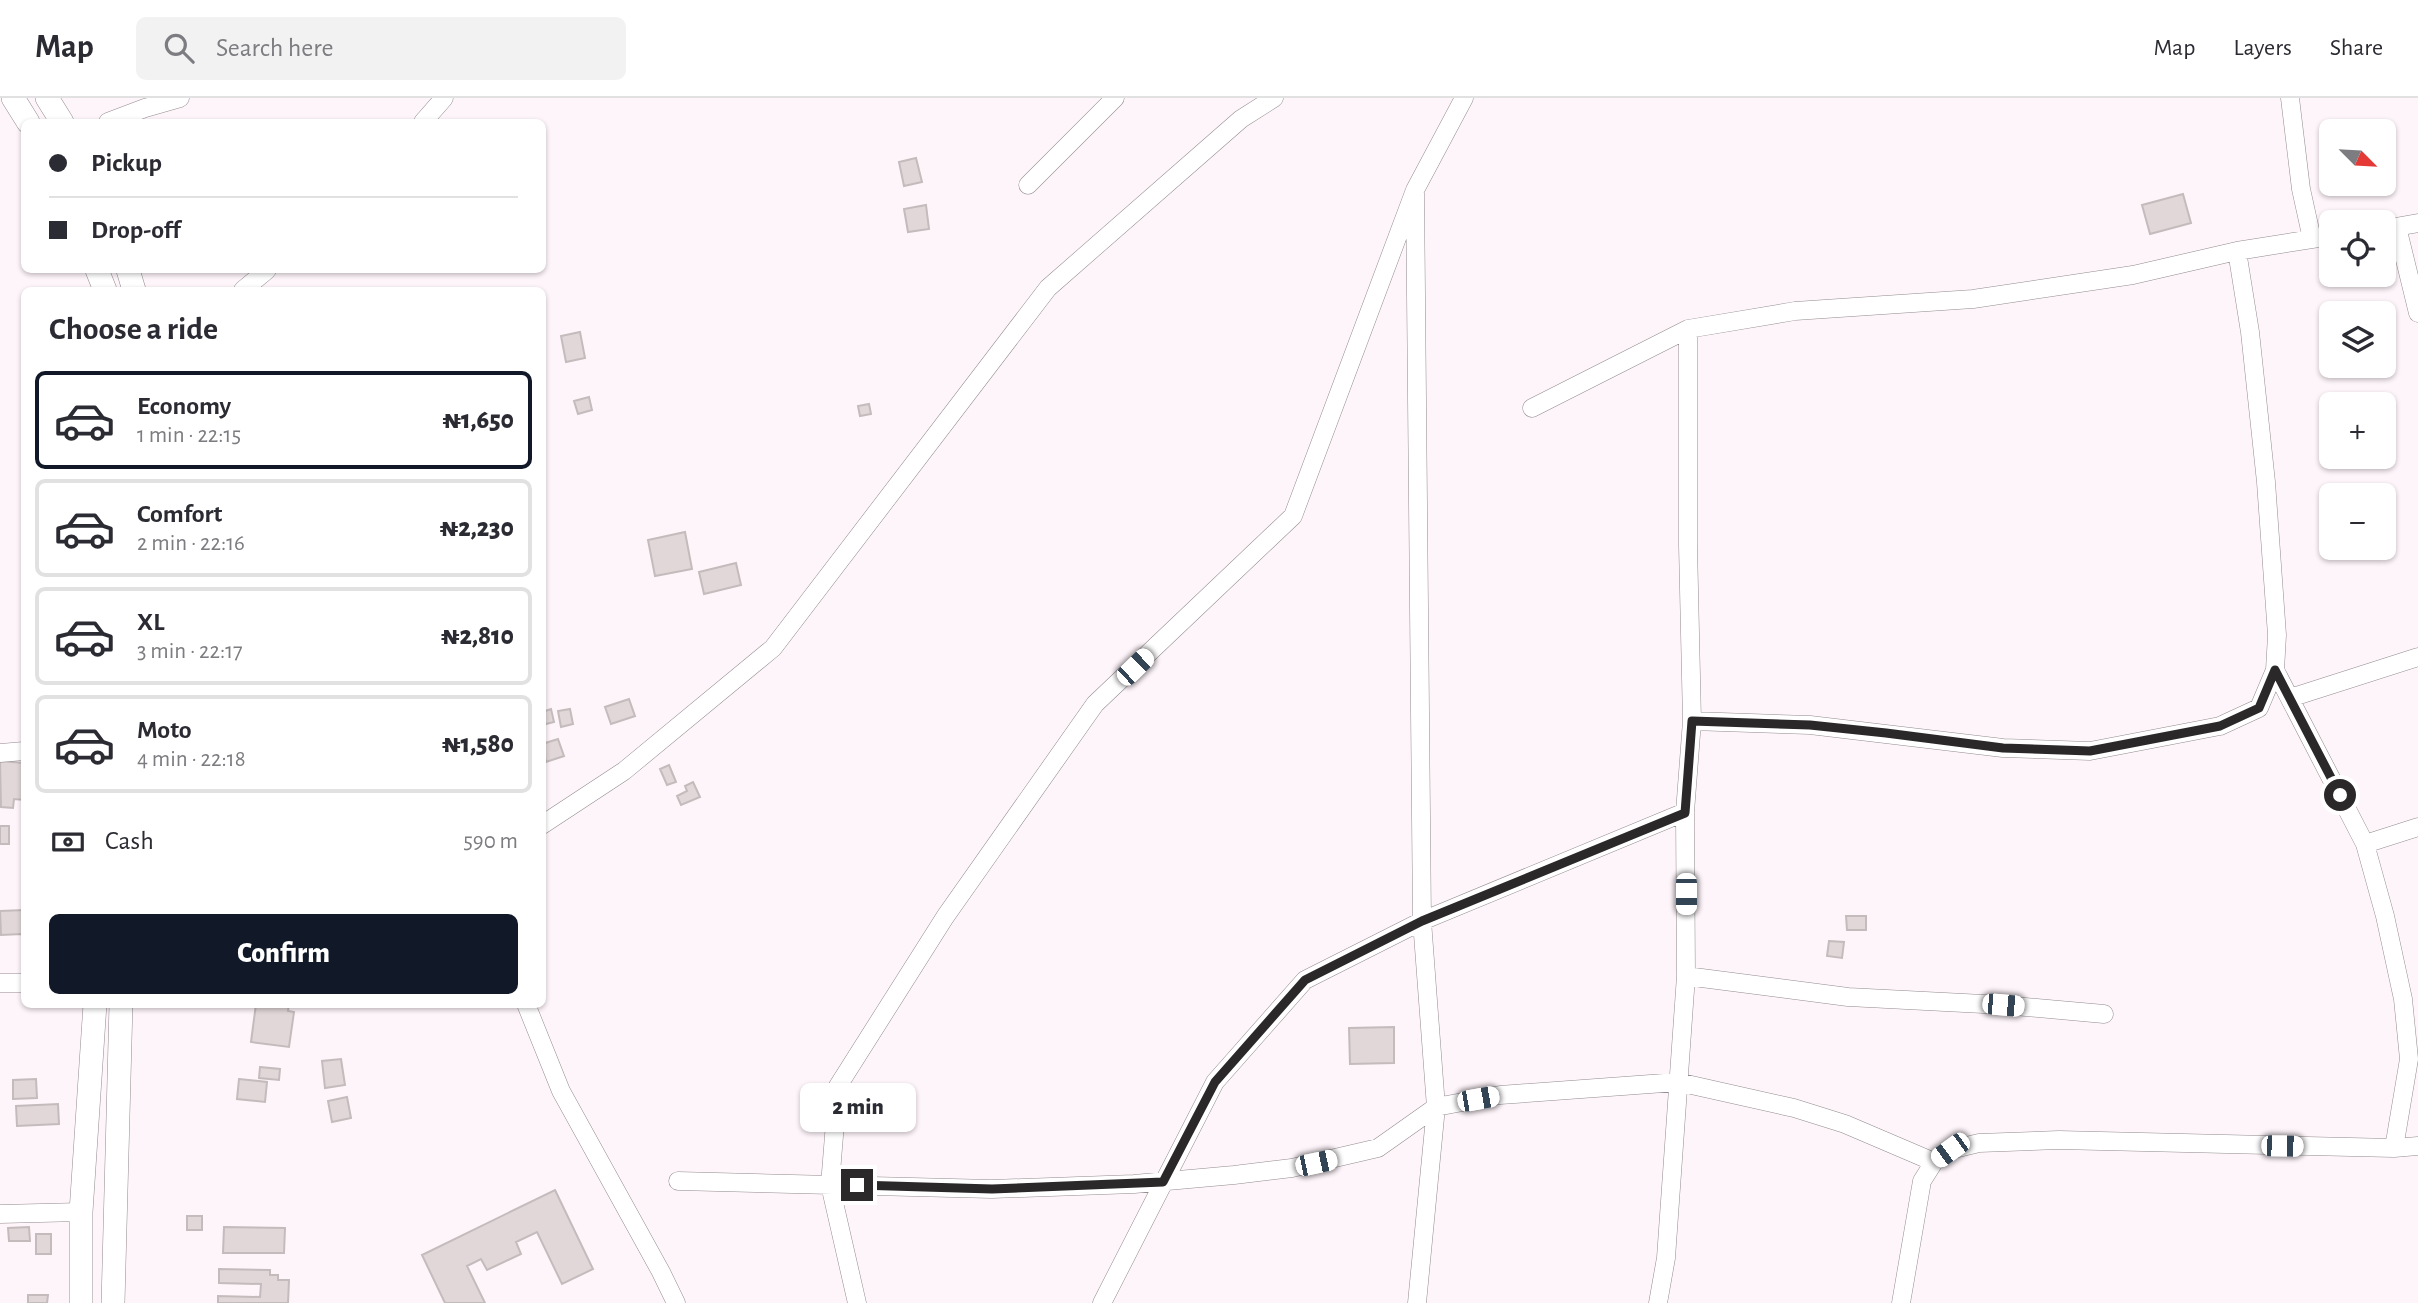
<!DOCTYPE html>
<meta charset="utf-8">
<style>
:root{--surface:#fff;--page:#f2f2f3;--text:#2b2b33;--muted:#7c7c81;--line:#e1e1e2;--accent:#111827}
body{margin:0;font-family:"Alegreya Sans",sans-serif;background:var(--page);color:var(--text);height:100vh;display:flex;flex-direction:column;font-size:26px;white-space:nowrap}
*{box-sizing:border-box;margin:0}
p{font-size:23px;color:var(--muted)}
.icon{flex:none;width:38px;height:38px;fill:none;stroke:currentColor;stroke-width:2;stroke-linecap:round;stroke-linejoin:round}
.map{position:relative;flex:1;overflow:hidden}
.details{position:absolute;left:21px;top:189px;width:525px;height:721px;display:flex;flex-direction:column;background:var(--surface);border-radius:10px;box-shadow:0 2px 5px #0004}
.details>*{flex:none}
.guide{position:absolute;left:21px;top:21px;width:525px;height:154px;border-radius:10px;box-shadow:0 2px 5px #0004;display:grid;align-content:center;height:154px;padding:0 28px;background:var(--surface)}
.needle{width:46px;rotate:114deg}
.controls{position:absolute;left:2319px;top:21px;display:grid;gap:14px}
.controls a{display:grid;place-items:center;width:77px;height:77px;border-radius:10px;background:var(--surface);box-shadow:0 2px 5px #0004;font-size:35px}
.end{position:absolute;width:32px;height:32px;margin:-16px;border:9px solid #2b282a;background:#fff;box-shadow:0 0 0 4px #fff}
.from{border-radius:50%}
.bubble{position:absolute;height:49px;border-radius:10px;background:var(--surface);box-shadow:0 2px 5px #0004;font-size:23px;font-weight:800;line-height:49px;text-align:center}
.car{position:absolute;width:21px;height:42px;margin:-21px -10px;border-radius:9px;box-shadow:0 0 5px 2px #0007;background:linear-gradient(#fff 24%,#345 0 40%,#fff 0 76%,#345 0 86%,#fff 0)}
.guide b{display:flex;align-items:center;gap:24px;height:66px;font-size:26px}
.guide b+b{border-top:2px solid var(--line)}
.guide i{width:18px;height:18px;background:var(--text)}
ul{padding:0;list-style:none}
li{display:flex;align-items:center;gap:21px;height:98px;margin:0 14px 10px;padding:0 14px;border:4px solid var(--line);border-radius:10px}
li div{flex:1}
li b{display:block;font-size:26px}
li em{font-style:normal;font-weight:800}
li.active{border-color:var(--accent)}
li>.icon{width:63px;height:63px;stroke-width:1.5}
h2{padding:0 28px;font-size:32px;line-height:84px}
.pay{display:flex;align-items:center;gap:18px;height:77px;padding:0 28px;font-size:26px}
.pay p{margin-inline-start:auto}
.primary-button{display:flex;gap:14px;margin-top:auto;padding:14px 28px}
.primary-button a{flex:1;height:80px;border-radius:10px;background:var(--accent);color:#fff;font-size:28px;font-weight:800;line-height:80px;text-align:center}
header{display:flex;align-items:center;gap:42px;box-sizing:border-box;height:98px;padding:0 35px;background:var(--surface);border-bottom:2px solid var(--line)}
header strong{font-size:33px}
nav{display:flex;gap:38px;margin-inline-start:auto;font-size:24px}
.search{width:490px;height:63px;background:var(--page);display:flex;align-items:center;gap:18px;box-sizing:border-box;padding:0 24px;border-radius:10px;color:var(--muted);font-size:26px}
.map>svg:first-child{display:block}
</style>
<header>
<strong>Map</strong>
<div class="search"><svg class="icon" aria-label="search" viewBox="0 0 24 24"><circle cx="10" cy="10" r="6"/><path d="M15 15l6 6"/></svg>Search here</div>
<nav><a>Map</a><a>Layers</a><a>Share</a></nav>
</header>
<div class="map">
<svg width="2418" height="1205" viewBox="0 0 2418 1205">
<rect width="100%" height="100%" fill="#fef5fa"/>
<path fill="#e1d7d8" stroke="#c4bbbc" stroke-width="2" d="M 916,60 L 922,84 L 904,88 L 899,64 Z
M 2183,96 L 2191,125 L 2150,136 L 2142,107 Z
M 926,107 L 929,131 L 908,134 L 904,111 Z
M 580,234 L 585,260 L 566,264 L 561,238 Z
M 589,299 L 592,312 L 578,316 L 574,303 Z
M 869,306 L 871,316 L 860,318 L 858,308 Z
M 685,434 L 692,471 L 655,478 L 648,442 Z
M 736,465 L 741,487 L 704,496 L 699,474 Z
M 629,601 L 635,618 L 611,626 L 605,609 Z
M 551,611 L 554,624 L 542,627 L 542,614 Z
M 570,611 L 573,626 L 561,629 L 558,613 Z
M 558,641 L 564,658 L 546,664 L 542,646 Z
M 0,663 L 24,665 L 24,702 L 14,701 L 13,710 L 1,709 Z
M 669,667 L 676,684 L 667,687 L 660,671 Z
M 693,684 L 700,699 L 681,707 L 677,698 L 687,693 L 685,688 Z
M 0,728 L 9,728 L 9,746 L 0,746 Z
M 24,812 L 24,854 L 23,854 L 22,836 L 1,837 L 0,813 Z
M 1846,818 L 1866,818 L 1866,832 L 1847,832 Z
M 1829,843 L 1844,844 L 1842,860 L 1827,858 Z
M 256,906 L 289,906 L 288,913 L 294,914 L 289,949 L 251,944 Z
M 1394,929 L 1394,965 L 1350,966 L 1349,930 Z
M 341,961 L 345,987 L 325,990 L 322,963 Z
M 260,969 L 280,971 L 279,982 L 259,980 Z
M 36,981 L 37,1000 L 13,1001 L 13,982 Z
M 239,981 L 267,984 L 265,1004 L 237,1001 Z
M 347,999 L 351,1020 L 332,1024 L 328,1003 Z
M 58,1006 L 59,1026 L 17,1028 L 16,1008 Z
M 555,1092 L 593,1171 L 562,1186 L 537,1134 L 516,1144 L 521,1156 L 487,1172 L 481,1161 L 467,1168 L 485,1205 L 445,1205 L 422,1157 Z
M 187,1118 L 202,1118 L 202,1132 L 187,1132 Z
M 29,1129 L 30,1143 L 9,1143 L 8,1130 Z
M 224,1129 L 285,1130 L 284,1155 L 223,1155 Z
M 36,1136 L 51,1136 L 51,1156 L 36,1156 Z
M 219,1171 L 270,1172 L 270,1177 L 278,1177 L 278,1182 L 289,1182 L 288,1205 L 218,1205 L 218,1198 L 260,1199 L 261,1186 L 219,1185 Z
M 28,1197 L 48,1197 L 47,1205 L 28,1205 Z"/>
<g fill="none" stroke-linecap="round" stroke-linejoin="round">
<g stroke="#928b8f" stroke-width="19">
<path id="minor" d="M 2290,0 L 2301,91 L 2312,141
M 108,24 L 145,10 L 180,0
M 423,24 L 444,0
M 1028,87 L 1115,0
M 2397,129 L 2418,215
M 2384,131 L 2418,125
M 243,192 L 267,172
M 1532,310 L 1688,231 L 1795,213 L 1973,201 L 2133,177 L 2237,153 L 2331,138
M 2275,572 L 2365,746 L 2385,818 L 2403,901 L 2409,961 L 2394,1050
M 2290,600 L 2418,559
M 1692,623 L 1810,627 L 2003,650 L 2090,653 L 2220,628 L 2259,610 L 2275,572 L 2277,537 L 2266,384 L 2250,234 L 2237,153
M 0,655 L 24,653
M 542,727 L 624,673 L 773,550 L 1048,190 L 1241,21 L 1274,0
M 2365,746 L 2418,729
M 1686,878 L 1848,899 L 2003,907 L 2104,916
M 0,885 L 24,885
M 526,906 L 561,993 L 661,1174 L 676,1205
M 678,1083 L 992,1091 L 1134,1086 L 1234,1077 L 1292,1070 L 1378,1050 L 1436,1009 L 1500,997 L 1678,984 L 1794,1010 L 1845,1026 L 1934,1064
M 0,1116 L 81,1114
M 857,1205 L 830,1087 L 838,988 L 945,819 L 1095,606 L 1293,418 L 1415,92
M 1102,1205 L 1215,984 L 1305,882 L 1422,823 L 1685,714
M 1417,1205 L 1436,1009 L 1422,823 L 1415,92 L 1464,0
M 1658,1205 L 1666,1160 L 1686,878 L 1685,714 L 1692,623 L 1688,447 L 1688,231
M 1901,1205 L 1922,1083 L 1934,1064 L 1950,1052 L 1979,1045 L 2059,1042 L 2394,1050 L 2418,1048"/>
</g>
<g stroke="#928b8f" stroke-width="24">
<path id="tertiary" d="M 13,0 L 28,24
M 47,0 L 62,24
M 97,172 L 105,192
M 128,172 L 134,192
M 81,1205 L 81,1114 L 95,906
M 113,1205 L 121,906"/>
</g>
<use href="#minor" stroke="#fff" stroke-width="18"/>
<use href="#tertiary" stroke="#fff" stroke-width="23"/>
</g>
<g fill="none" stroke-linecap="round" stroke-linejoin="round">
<path stroke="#2b282a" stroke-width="9" d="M 857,1087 L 992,1091 L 1163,1084 L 1215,984 L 1305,882 L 1422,823 L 1685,715 L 1692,623 L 1810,627 L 1886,635 L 2003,650 L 2090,653 L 2220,628 L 2259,610 L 2275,572 L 2340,697"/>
</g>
</svg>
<div class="controls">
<a><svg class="needle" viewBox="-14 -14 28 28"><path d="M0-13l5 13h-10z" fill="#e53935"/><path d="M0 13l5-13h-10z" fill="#7c7c81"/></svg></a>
<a><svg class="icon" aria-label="locate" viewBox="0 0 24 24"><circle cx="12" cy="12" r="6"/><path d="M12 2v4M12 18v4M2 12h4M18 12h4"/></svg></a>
<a><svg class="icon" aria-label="layers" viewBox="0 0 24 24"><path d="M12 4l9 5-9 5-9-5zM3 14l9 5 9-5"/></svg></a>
<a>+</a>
<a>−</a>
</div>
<i class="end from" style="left:2340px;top:697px"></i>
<i class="end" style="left:857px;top:1087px"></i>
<div class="bubble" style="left:800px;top:985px;width:116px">2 min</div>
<i class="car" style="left:1135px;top:569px;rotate:46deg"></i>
<i class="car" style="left:1686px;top:796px;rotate:180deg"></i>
<i class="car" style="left:2003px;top:907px;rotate:95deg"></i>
<i class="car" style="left:1478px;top:1001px;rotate:80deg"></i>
<i class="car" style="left:2282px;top:1048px;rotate:91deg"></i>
<i class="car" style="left:1950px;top:1052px;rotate:234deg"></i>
<i class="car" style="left:1316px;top:1065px;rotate:78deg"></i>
<div class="guide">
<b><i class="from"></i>Pickup</b>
<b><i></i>Drop-off</b>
</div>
<section class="details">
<h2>Choose a ride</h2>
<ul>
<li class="active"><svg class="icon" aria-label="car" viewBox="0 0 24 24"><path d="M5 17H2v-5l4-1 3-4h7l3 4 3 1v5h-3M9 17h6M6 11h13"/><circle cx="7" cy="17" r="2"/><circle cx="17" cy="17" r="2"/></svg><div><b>Economy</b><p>1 min · 22:15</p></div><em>₦1,650</em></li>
<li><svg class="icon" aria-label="car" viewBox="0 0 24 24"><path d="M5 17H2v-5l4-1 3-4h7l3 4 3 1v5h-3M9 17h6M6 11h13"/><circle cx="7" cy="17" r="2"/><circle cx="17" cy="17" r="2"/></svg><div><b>Comfort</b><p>2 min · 22:16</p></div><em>₦2,230</em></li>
<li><svg class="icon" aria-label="car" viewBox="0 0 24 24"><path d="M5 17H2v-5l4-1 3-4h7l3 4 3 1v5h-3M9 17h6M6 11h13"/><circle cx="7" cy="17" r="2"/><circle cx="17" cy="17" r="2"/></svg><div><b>XL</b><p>3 min · 22:17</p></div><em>₦2,810</em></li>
<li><svg class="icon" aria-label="car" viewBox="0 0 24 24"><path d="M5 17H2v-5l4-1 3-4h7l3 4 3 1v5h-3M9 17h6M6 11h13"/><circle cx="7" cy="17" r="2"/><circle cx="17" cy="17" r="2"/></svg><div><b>Moto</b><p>4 min · 22:18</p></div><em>₦1,580</em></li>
</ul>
<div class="pay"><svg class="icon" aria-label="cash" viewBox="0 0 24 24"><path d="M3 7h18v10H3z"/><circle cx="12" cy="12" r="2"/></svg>Cash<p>590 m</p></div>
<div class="primary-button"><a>Confirm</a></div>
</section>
</div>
